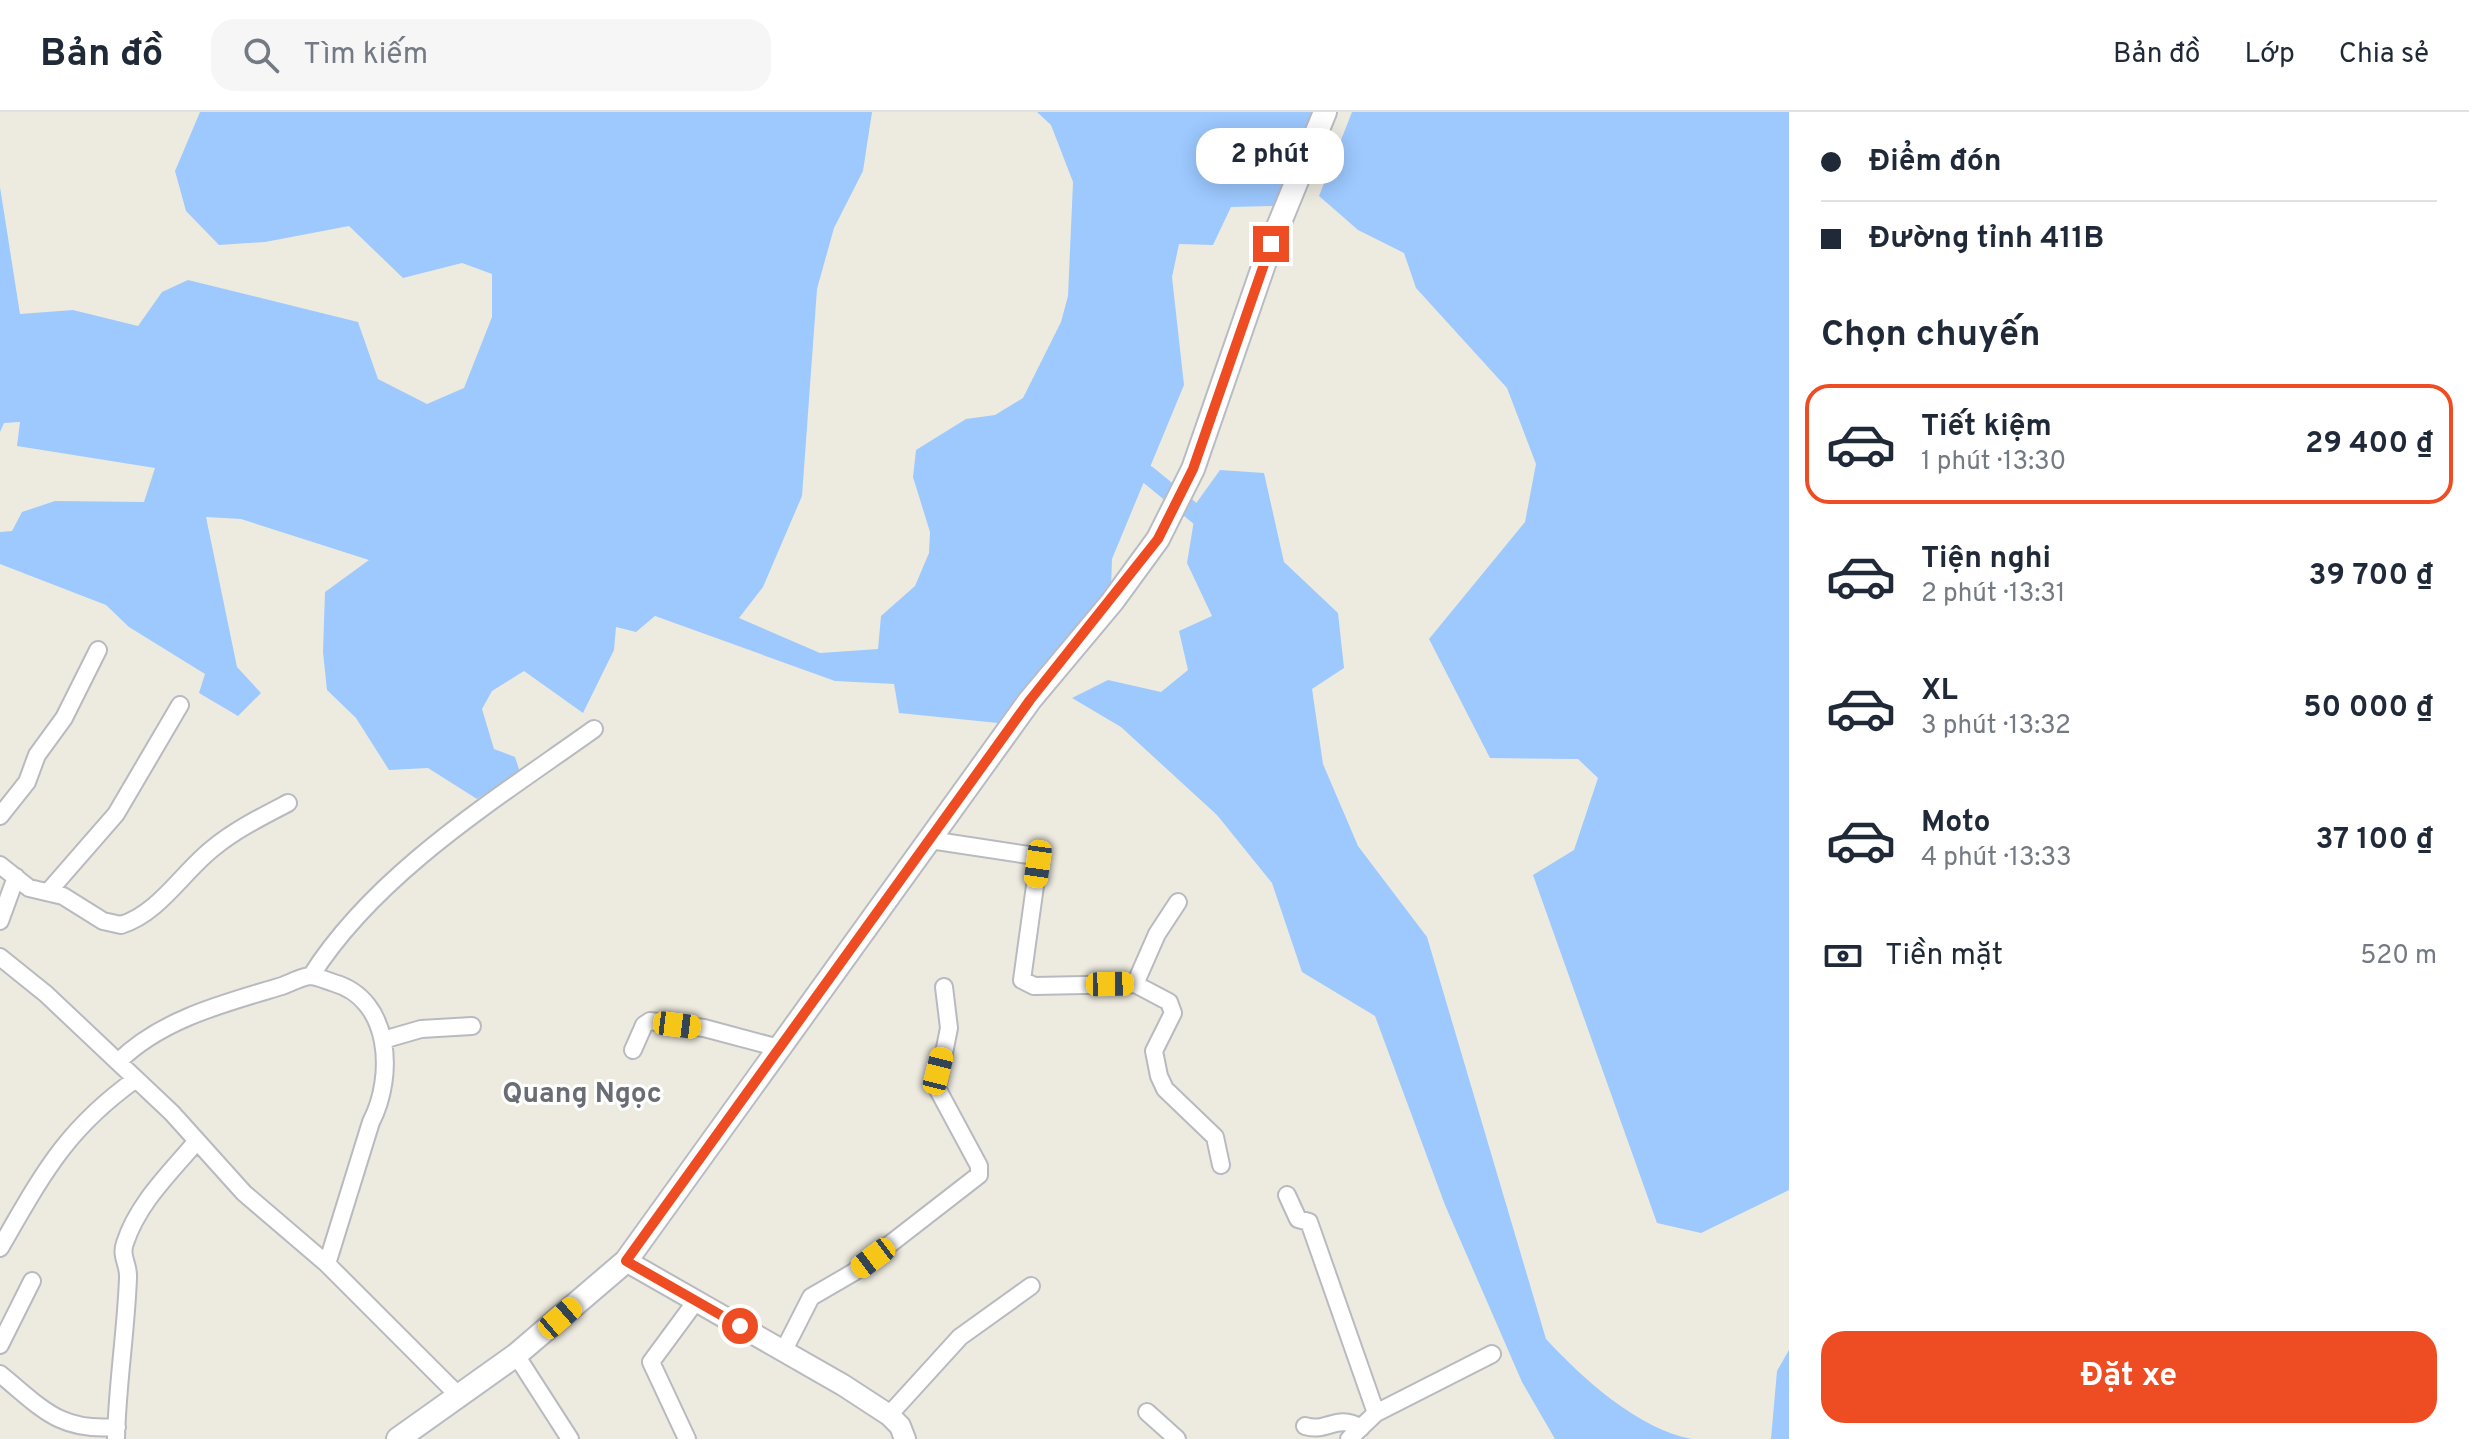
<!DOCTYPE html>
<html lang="vi">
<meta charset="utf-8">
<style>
:root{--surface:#fff;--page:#f6f6f7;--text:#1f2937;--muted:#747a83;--line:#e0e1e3;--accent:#ee4d24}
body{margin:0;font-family:Overpass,sans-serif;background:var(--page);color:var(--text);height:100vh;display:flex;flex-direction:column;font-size:30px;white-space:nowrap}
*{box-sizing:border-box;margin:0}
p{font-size:26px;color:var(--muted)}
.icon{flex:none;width:44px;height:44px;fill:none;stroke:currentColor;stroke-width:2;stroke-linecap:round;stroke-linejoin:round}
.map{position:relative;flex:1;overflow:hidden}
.sheet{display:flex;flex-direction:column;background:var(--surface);width:680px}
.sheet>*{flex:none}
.banner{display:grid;align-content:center;height:176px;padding:0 32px;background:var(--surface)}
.end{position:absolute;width:36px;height:36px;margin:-18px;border:10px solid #ee4d24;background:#fff;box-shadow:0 0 0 4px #fff}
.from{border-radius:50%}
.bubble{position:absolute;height:56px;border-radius:24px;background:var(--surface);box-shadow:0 4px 20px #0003;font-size:26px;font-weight:700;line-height:56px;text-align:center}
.car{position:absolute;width:24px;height:48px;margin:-24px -12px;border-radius:10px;box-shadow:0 0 6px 2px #0007;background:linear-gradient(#f5c518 24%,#345 0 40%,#f5c518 0 76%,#345 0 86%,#f5c518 0)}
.banner b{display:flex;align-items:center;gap:28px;height:76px;font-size:30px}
.banner b+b{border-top:2px solid var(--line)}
.banner i{width:20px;height:20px;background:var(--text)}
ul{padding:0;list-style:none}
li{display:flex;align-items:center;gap:24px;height:120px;margin:0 16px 12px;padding:0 16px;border:4px solid transparent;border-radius:24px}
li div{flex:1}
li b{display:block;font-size:30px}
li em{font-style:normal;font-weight:700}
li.current{border-color:var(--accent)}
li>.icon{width:72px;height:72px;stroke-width:1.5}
h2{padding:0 32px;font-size:36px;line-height:96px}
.pay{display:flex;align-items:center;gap:20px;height:88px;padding:0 32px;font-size:30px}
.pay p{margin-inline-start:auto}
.action{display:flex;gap:16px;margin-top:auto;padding:16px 32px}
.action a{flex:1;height:92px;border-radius:24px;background:var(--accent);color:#fff;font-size:32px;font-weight:700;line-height:92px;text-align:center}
header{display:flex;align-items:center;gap:48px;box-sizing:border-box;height:112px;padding:0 40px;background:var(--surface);border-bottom:2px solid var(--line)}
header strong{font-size:38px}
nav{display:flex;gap:44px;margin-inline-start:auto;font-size:28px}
.search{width:560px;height:72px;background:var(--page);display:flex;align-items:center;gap:20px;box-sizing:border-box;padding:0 28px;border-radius:24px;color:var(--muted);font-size:30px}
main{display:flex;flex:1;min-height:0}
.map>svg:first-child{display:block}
</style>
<header>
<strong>Bản đồ</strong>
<div class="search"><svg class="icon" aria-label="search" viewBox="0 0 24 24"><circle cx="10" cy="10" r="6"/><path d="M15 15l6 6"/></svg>Tìm kiếm</div>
<nav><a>Bản đồ</a><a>Lớp</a><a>Chia sẻ</a></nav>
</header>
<main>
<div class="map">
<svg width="1789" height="1327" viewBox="0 0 1789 1327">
<rect width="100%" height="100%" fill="#edebe0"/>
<path fill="#9dc9ff" d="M 200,0 L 872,0 L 863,59 L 834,116 L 817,177 L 802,384 L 763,475 L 739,506 L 820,541 L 878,537 L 881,504 L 915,474 L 929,441 L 930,420 L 913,365 L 916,338 L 966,307 L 995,303 L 1023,286 L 1061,210 L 1068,184 L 1073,70 L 1051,13 L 1037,0 L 1314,0 L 1273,94 L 1231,95 L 1213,133 L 1179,132 L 1172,165 L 1184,273 L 1112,447 L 1111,476 L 998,611 L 899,601 L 894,572 L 835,569 L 655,504 L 636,520 L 616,515 L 614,538 L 583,601 L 524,559 L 492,579 L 482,597 L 494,637 L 515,645 L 520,660 L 477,687 L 428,656 L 389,658 L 356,606 L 327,578 L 323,540 L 325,480 L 369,448 L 241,407 L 206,405 L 237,555 L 261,581 L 238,604 L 199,581 L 205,562 L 129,515 L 106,493 L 0,452 L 0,420 L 12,419 L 22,400 L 55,389 L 144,390 L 155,356 L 17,334 L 20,310 L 4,311 L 0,320 L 0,75 L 20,202 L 73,198 L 138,214 L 162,180 L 188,168 L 358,210 L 378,267 L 427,292 L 464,276 L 492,205 L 492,162 L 462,151 L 403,166 L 349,114 L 265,130 L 219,133 L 186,99 L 175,59 Z
M 1352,0 L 1789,0 L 1789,1078 L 1701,1121 L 1657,1111 L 1533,763 L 1574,738 L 1598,666 L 1578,647 L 1490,646 L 1429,527 L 1525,410 L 1536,352 L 1507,276 L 1416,176 L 1404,141 L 1358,118 L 1319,84 Z
M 1220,358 L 1264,361 L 1284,450 L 1338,501 L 1344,556 L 1312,577 L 1323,652 L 1358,734 L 1427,825 L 1546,1227 C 1582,1266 1638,1317 1692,1327 L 1555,1327 L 1522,1270 L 1445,1093 L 1375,904 L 1302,860 L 1272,771 L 1217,703 L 1121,615 L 1072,586 L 1108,568 L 1161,580 L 1188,558 L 1179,519 L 1212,504 L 1187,451 L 1197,390 Z
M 1789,1238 L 1789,1327 L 1771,1327 L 1777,1259 Z"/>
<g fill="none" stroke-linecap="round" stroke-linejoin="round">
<path stroke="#9dc9ff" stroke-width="18" d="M 1147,362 L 1213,416"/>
<g stroke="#b8bac0" stroke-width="20">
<path id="minor" d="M 0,704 L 27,670 L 37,643 L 64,606 L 98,538
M 930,728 L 1035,744 L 1038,752 L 1022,868 L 1034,874 L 1135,872 L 1169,890 L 1173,901 L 1154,939 L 1159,964 L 1165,977 L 1215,1025 L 1221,1053
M 0,753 L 29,776 L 63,784 L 103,809 L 121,813 C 159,801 182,761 212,737 C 235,718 261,705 288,691
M 48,780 L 116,702 L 180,593
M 0,809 L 16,765
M 0,845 L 46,882 L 172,1001 L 244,1081 L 327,1152 L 458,1283
M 311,864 C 376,761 496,687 594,617
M 1135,872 L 1157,822 L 1178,790
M 383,928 L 421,917 L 472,914
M 633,938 L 644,913 L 650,909 L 704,916 L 779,936
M 118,950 C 161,907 225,891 282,874 C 290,871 301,865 310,864 C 317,864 327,869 334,871 C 391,887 395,964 371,1010 L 327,1152
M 1287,1083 L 1298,1107 L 1309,1110 L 1376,1301
M 0,1136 C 43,1062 65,1018 136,967
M 0,1233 L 32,1169
M 784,1238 L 811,1185 L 854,1160 L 979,1063 L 979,1054 L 937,976 L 949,916 L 944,875
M 516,1243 L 570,1327
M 0,1262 C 42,1296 59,1320 117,1315
M 1147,1300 L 1177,1327
M 889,1303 L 960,1225 L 1031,1174
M 1305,1314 C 1328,1321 1336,1301 1361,1316
M 116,1327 C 117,1274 126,1220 128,1166 C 129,1152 120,1145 125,1131 C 138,1091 170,1061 196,1030
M 687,1327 L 651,1250 L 696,1189
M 1349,1327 L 1376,1301 L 1492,1242"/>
</g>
<g stroke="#b8bac0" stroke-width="24">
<path id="tertiary" d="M 626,1149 L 843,1273 L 889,1303 L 900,1314 L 905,1327"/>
</g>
<g stroke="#b9bbc3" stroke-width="26">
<path id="secondary" d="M 398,1327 L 516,1243 L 626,1149 L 1030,588 L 1112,490 L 1158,427 L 1193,357 L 1271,132 L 1325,0"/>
</g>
<use href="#minor" stroke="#fff" stroke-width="16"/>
<use href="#tertiary" stroke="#fff" stroke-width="20"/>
<use href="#secondary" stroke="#fff" stroke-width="22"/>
</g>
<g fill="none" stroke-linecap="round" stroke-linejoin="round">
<path stroke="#ee4d24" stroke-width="10" d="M 740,1214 L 626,1149 L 1030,588 L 1158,427 L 1193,357 L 1271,132"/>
</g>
<g text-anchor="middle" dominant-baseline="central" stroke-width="6" stroke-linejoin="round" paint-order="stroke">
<g font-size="28" font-weight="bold" fill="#6a6e74" stroke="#fff">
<text x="582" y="983">Quang Ngọc</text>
</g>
</g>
</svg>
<i class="end from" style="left:740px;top:1214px"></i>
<i class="end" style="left:1271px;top:132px"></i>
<div class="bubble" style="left:1196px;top:16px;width:148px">2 phút</div>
<i class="car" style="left:1038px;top:752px;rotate:188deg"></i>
<i class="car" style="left:1110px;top:872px;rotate:89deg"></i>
<i class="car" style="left:677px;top:913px;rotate:97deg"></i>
<i class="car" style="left:938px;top:959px;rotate:14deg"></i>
<i class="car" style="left:873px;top:1146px;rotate:233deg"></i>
<i class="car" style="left:560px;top:1206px;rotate:49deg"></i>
</div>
<section class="sheet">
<div class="banner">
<b><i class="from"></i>Điểm đón</b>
<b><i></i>Đường tỉnh 411B</b>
</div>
<h2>Chọn chuyến</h2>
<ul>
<li class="current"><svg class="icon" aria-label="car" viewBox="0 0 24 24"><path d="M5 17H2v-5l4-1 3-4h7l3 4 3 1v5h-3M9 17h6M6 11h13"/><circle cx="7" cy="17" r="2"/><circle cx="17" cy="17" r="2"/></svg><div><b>Tiết kiệm</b><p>1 phút · 13:30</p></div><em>29 400 ₫</em></li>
<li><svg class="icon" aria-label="car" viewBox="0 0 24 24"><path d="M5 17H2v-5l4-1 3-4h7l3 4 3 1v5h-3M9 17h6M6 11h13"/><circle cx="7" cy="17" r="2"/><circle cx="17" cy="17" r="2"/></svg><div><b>Tiện nghi</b><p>2 phút · 13:31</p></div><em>39 700 ₫</em></li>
<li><svg class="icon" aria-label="car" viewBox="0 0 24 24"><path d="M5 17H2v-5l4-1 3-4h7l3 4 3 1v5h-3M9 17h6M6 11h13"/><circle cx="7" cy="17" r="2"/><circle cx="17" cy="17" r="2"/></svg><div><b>XL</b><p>3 phút · 13:32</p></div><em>50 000 ₫</em></li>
<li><svg class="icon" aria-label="car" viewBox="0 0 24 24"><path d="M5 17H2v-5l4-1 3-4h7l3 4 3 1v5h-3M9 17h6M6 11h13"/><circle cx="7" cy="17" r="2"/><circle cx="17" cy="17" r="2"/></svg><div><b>Moto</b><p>4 phút · 13:33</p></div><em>37 100 ₫</em></li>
</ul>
<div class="pay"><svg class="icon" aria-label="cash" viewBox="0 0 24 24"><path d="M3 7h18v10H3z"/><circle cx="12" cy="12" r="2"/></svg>Tiền mặt<p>520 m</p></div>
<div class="action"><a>Đặt xe</a></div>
</section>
</main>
